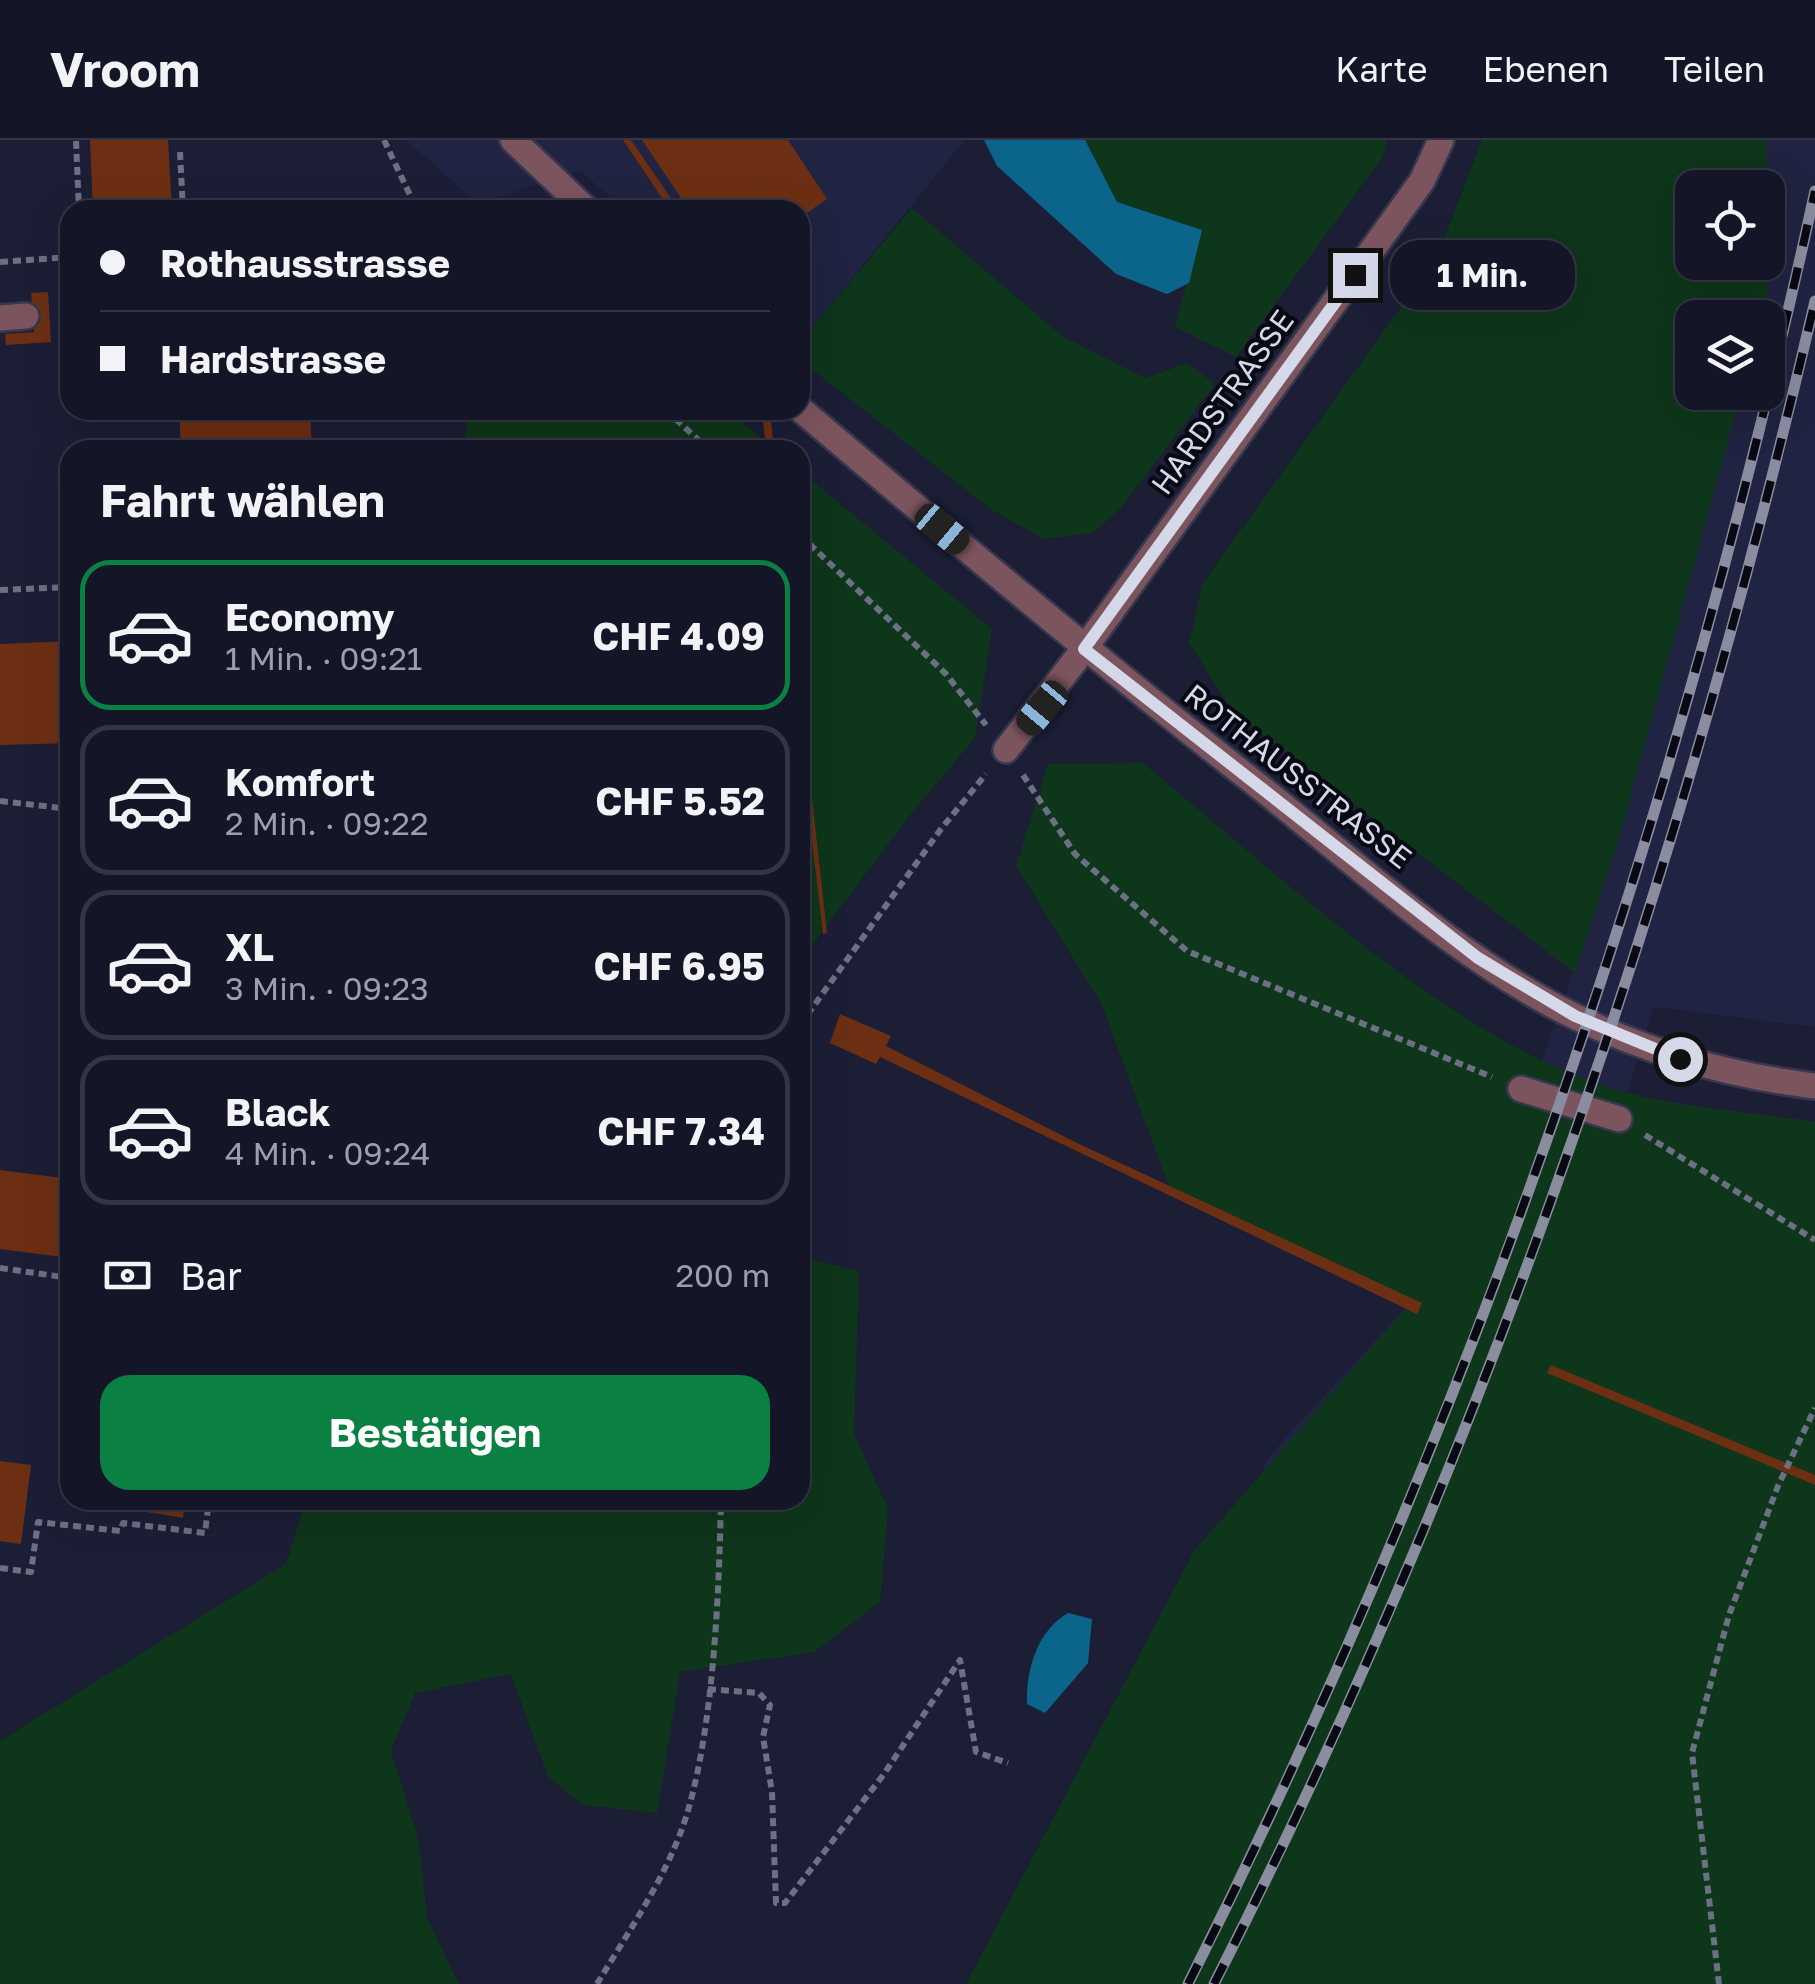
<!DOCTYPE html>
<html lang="de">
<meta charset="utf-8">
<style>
:root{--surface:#141628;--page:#212334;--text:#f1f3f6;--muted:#9d9fa8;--line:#333545;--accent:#0b8043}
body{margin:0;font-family:"Golos Text",sans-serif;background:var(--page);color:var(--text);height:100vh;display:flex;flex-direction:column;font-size:38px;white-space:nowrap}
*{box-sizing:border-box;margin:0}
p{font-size:32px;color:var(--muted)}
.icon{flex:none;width:55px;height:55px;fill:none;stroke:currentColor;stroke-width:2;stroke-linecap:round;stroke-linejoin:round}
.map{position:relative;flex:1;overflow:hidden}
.side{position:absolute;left:60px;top:300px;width:750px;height:1070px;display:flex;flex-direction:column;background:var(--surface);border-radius:30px;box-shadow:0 10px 40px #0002,0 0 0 2px var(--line)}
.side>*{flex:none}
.guide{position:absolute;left:60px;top:60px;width:750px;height:220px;border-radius:30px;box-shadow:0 10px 40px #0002,0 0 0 2px var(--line);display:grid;align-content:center;height:220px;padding:0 40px;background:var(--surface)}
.fabs{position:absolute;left:1675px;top:30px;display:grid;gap:20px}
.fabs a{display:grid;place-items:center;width:110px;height:110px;border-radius:20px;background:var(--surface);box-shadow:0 10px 40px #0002,0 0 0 2px var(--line);font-size:50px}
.end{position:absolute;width:45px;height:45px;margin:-22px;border:12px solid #d5d8e8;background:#111;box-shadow:0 0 0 5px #111}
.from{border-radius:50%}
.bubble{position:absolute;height:70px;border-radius:30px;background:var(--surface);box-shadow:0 10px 40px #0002,0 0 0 2px var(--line);font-size:32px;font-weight:700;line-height:70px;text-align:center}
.car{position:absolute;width:30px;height:60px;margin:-30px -15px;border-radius:12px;box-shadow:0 0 8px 2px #0007;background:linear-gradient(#222 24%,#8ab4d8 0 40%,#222 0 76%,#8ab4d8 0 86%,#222 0)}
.guide b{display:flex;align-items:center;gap:35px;height:95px;font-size:38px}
.guide b+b{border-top:2px solid var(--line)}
.guide i{width:25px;height:25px;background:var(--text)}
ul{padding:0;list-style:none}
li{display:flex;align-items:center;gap:30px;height:150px;margin:0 20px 15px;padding:0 20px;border:5px solid var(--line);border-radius:30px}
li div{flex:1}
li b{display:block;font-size:38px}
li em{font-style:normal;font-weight:700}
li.on{border-color:var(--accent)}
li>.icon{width:90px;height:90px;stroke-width:1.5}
h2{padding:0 40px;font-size:45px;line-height:120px}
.pay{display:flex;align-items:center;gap:25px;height:110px;padding:0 40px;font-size:38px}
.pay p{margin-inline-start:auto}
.button{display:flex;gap:20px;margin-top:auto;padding:20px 40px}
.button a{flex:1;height:115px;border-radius:30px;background:var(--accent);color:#fff;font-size:40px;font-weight:700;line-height:115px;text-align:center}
header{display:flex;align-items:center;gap:60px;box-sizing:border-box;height:140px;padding:0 50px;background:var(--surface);border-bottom:2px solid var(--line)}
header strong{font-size:48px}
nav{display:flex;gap:55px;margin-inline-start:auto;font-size:35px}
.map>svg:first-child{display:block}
</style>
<header>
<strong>Vroom</strong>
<nav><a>Karte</a><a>Ebenen</a><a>Teilen</a></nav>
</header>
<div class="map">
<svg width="1815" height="1844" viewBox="0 0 1815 1844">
<rect width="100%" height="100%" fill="#1b1e35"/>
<path fill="#202341" d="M 406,0 L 965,0 L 800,202 L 800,70 L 626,70 L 580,31 L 478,64 Z
M 1766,0 L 1815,0 L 1815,887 L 1654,867 L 1619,979 L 1005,1844 L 1270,1315 L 1412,1160 L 1537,935 L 1618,702 L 1741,253 L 1768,252 L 1768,178 L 1761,177 L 1768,153 Z"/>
<path fill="#0e361a" d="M 1085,0 L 1387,0 L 1382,18 L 1236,217 L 1175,187 L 1201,90 L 1117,62 Z
M 1482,0 L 1766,0 L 1767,47 L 1692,48 L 1692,122 L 1768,122 L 1768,116 L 1768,153 L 1761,177 L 1692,178 L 1692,252 L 1741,253 L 1618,702 L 1575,833 L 1233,572 L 1189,503 L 1203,443 L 1437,117 Z
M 912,68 L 1062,196 L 1145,238 L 1187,223 L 1215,244 L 1120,369 L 1093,393 L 1044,399 L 992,370 L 800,220 L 800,202 Z
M 467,270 L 727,270 L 775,310 L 465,310 Z
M 800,331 L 992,489 L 975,598 L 910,675 L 800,821 Z
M 1143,623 C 1275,731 1462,911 1628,953 C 1688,968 1753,972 1815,982 L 1815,1844 L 966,1844 L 1194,1411 L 1412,1161 L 1169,1046 L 1101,863 L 1016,726 L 1048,624 Z
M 800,1117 L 859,1131 L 854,1294 L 888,1369 L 880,1462 L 814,1512 L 680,1532 L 657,1673 L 583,1665 L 548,1637 L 511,1534 L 415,1553 L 391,1611 L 418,1698 L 428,1780 L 459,1844 L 0,1844 L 0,1601 L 286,1424 L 306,1360 L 800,1360 Z"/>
<path fill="#0b658b" d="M 984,0 L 1085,0 L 1117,62 L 1202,90 L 1189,143 L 1167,154 L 1116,134 L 997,26 Z
M 1068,1473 L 1092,1479 L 1088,1523 L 1045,1573 L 1027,1564 C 1026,1530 1037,1491 1068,1473 Z"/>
<path fill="#6d2f13" d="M 90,0 L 168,0 L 172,70 L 93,70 Z
M 623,0 L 631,0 L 679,70 L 670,70 Z
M 642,0 L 788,0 L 827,59 L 800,78 L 800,70 L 689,70 Z
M 48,152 L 51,202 L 6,205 L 5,194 L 34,192 L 31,153 Z
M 179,270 L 310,270 L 312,310 L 181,310 Z
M 762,270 L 770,270 L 774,310 L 766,310 Z
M 70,501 L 70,603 L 0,605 L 0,504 Z
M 803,578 L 827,793 L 823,794 L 800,599 Z
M 840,874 L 891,896 L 886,906 L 1077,1003 L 1422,1163 L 1417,1174 L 880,917 L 876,924 L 830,903 Z
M 0,1030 L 70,1039 L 70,1118 L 0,1109 Z
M 1551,1225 L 1815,1335 L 1815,1345 L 1547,1233 Z
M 0,1321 L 31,1325 L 21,1404 L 0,1401 Z
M 112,1360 L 185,1360 L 183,1378 L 111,1366 Z"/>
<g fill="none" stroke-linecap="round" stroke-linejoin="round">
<g stroke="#35384e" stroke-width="30">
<path id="service" d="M 0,178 L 26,176
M 1006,610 L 1084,509
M 1521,949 L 1619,979"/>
</g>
<g stroke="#35384e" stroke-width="30">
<path id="tertiary" d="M 513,0 L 587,70
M 800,269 C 949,395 1098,520 1251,640 C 1353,720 1460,821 1576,877 C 1652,914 1732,936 1815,946
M 1084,509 L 1422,41 L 1441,0"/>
</g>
<path stroke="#6d7084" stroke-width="6" stroke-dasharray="8 5" stroke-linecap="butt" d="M 384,0 L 417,70
M 76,1 L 79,70
M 180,12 L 183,70
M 0,122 L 70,117
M 666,270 L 709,310
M 800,395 L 946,534 L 986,585
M 0,450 L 70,447
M 1023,635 L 1075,714 L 1187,811 L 1492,937
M 0,661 L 70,669
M 800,885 L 941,689 L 986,634
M 1645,995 L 1815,1100
M 0,1128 L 70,1138
M 0,1428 L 31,1432 L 38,1382 L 120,1391 L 123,1383 L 205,1393 L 209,1360
M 708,1549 L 759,1553 L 770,1565 L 763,1597 L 772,1652 L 776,1763 L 785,1763 L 884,1634 L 960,1520 L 976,1612 L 1008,1623
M 597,1844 C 630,1789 672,1729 689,1667 C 714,1578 719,1452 721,1360
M 1719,1844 L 1692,1613 L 1729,1475 L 1778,1346 L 1815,1268"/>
<use href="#service" stroke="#7c545e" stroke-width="25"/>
<use href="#tertiary" stroke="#7c545e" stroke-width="25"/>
<g stroke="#8a8da0" stroke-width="11">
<path id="rail" d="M 1188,1844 C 1474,1277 1680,671 1815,51
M 1214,1844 C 1485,1312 1679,741 1815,161"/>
</g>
<use href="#rail" stroke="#080913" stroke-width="8" stroke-dasharray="22" stroke-linecap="butt"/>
</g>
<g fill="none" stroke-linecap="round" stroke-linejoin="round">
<path stroke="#d5d8e8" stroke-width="12" d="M 1355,135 L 1084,509 L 1478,818 L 1575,876 L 1680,919"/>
</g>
<g text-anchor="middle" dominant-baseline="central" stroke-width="8" stroke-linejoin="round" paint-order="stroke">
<g font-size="30" fill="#d5d8e8" stroke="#080913">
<text transform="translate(1222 262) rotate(-54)">HARDSTRASSE</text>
<text transform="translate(1298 636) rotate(38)">ROTHAUSSTRASSE</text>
</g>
</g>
</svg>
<div class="fabs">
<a><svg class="icon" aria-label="locate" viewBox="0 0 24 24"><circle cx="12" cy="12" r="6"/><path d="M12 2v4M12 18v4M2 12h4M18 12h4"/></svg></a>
<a><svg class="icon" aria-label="layers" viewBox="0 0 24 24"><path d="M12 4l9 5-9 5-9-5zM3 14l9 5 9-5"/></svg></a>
</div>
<i class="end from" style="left:1680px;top:919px"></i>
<i class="end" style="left:1355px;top:135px"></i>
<div class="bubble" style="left:1390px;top:100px;width:185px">1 Min.</div>
<i class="car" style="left:942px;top:389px;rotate:130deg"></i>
<i class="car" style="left:1042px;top:568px;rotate:220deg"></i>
<div class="guide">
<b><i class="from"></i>Rothausstrasse</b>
<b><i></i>Hardstrasse</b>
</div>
<section class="side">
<h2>Fahrt wählen</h2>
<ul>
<li class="on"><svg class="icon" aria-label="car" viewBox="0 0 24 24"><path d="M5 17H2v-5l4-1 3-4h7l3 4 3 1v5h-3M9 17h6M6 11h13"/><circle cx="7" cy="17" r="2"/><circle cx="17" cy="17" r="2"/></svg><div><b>Economy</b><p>1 Min. · 09:21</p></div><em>CHF 4.09</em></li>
<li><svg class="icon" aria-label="car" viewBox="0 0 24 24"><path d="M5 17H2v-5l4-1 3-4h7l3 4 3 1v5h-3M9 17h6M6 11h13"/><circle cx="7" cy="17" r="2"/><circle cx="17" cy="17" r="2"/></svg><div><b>Komfort</b><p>2 Min. · 09:22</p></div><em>CHF 5.52</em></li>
<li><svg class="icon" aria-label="car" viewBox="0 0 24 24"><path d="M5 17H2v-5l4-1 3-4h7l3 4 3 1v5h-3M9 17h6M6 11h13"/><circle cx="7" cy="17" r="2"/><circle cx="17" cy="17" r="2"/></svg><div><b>XL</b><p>3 Min. · 09:23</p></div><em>CHF 6.95</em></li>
<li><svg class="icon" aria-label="car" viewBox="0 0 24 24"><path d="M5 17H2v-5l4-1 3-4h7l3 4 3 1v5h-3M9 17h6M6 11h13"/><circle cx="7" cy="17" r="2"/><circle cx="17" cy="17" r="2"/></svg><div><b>Black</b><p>4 Min. · 09:24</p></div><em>CHF 7.34</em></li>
</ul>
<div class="pay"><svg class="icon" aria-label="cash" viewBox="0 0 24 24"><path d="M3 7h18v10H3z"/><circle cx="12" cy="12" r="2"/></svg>Bar<p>200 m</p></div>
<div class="button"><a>Bestätigen</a></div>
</section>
</div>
